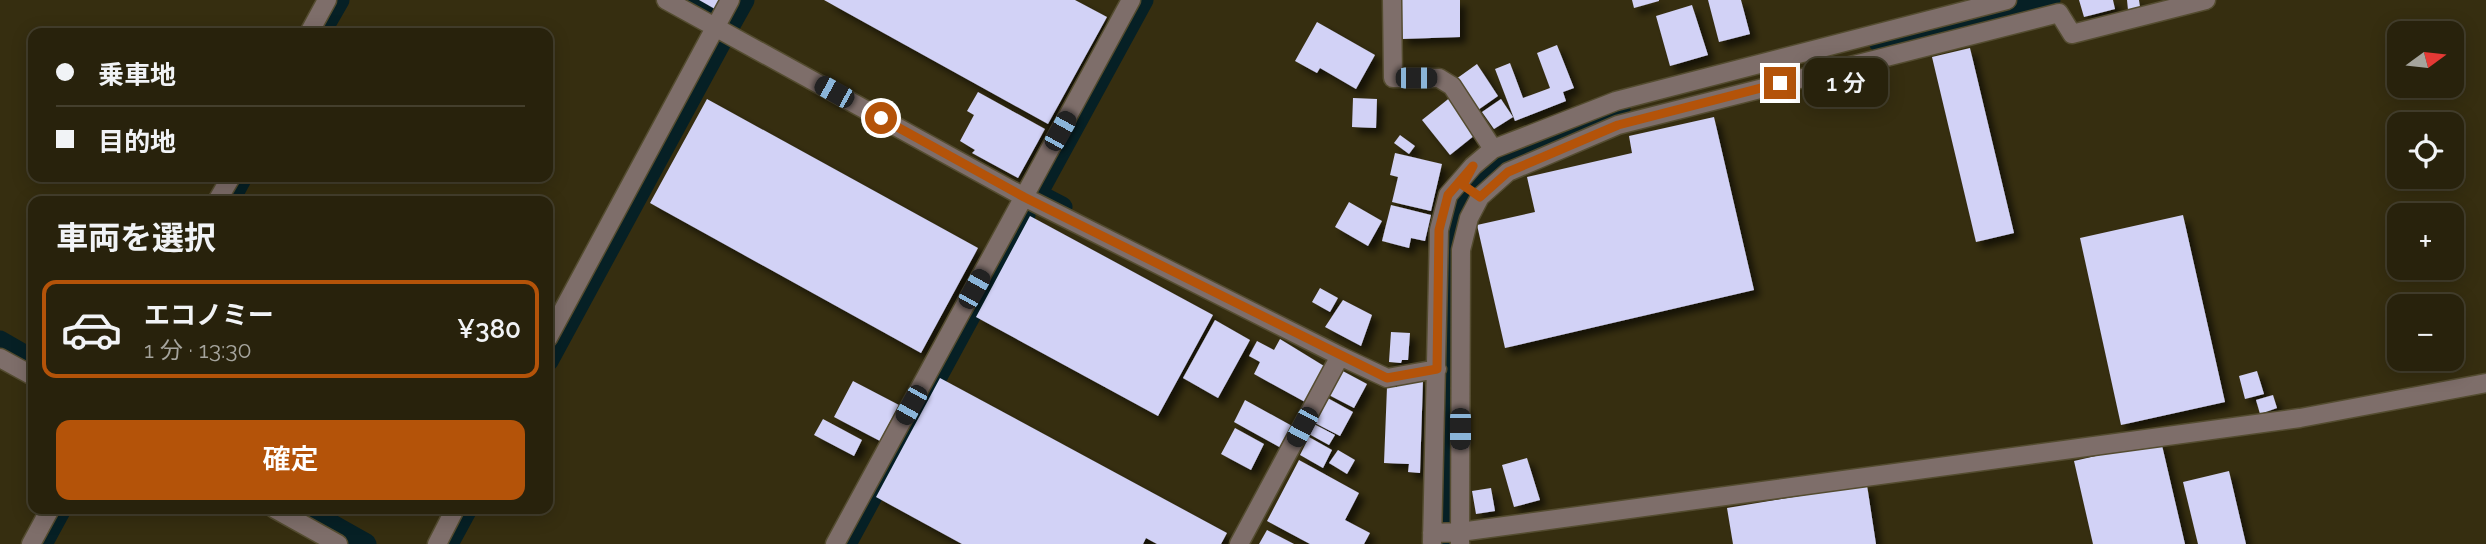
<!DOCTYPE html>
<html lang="ja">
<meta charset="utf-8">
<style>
:root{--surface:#28220c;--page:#342f1a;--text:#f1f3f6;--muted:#a5a49d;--line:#443f2d;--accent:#b45309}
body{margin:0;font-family:Raleway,"Noto Sans JP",sans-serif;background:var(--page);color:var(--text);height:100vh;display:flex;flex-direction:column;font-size:26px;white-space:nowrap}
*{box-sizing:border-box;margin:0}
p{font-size:23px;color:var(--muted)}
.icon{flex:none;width:38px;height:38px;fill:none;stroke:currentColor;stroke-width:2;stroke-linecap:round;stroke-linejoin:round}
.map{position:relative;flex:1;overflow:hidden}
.panel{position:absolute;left:28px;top:196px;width:525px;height:318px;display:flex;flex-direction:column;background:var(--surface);border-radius:14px;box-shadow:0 4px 18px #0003,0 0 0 2px var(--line)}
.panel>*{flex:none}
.banner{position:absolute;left:28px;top:28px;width:525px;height:154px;border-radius:14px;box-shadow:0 4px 18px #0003,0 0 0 2px var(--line);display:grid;align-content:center;height:154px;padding:0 28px;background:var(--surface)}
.needle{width:46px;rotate:75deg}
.fabs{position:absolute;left:2387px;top:21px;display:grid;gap:14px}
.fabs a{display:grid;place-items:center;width:77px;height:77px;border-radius:14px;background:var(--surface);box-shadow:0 4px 18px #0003,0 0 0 2px var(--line);font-size:35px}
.end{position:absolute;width:32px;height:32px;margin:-16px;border:9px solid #b45309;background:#fff;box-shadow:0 0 0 4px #fff}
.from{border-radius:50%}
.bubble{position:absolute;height:49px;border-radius:14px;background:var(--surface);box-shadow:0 4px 18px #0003,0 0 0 2px var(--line);font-size:23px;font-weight:600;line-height:49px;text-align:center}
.car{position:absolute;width:21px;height:42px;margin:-21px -10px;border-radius:9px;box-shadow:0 0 5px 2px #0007;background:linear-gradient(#222 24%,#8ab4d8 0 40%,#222 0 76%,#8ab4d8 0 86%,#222 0)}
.banner b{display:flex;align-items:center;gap:24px;height:66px;font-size:26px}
.banner b+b{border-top:2px solid var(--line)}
.banner i{width:18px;height:18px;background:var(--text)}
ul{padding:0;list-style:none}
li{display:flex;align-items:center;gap:21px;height:98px;margin:0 14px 10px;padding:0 14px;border:4px solid transparent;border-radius:14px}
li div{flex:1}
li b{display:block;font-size:26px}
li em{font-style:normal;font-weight:600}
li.selected{border-color:var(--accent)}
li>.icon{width:63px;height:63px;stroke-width:1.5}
h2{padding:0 28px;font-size:32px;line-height:84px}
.action{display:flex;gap:14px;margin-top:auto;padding:14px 28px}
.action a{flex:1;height:80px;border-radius:14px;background:var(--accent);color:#fff;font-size:28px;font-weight:600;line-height:80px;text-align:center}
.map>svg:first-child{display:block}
</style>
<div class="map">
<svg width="2486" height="544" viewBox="0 0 2486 544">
<defs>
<filter id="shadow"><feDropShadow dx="6" dy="6" stdDeviation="3.5" flood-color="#0009"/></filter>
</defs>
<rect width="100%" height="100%" fill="#362e10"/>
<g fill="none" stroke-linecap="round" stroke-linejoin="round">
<path stroke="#062025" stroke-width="21" d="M 685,0 L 708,13
M 730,25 L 744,0
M 320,33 L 339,0
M 1879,42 L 2050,0
M 229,201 L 242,177
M 1062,207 L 1037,194 L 1143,0
M 0,341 L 33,360
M 548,361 L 721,42
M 304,509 L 366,544
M 42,544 L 61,509
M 448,544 L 467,509
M 846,544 L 1025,215
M 1448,544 L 1446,248 C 1453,213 1467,185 1495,163 L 1620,108"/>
</g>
<path fill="#d2d2f6" filter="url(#shadow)" d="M 699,0 L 720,0 L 715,9 Z
M 824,0 L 1075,0 L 1107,17 L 1048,124 Z
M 1401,0 L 1460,0 L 1460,37 L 1402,39 Z
M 1632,0 L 1659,0 L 1659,1 L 1634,8 Z
M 1708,0 L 1741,0 L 1750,34 L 1719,42 Z
M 2079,0 L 2113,0 L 2115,9 L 2084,17 Z
M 2127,0 L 2139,0 L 2140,7 L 2128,10 Z
M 1692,5 L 1708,55 L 1670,66 L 1656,16 Z
M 1317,22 L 1375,55 L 1356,89 L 1320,68 L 1317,73 L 1295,61 Z
M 1557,45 L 1574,88 L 1563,92 L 1566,101 L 1515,121 L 1495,69 L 1510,63 L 1523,98 L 1550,88 L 1537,53 Z
M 1970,48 L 2014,233 L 1976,242 L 1932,57 Z
M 1477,64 L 1498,96 L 1478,110 L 1456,79 Z
M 978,92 L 1045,129 L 1018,178 L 972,153 L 975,150 L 960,141 L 974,115 L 967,111 Z
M 1452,96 L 1480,131 L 1450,155 L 1422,120 Z
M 1353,98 L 1377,99 L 1376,128 L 1352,127 Z
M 707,99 L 978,248 L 921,353 L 650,203 Z
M 1501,99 L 1513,117 L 1494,129 L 1482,112 Z
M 1714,117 L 1754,290 L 1505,348 L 1477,225 L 1535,212 L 1527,177 L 1632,153 L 1629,136 Z
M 1400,135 L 1415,146 L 1409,154 L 1394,143 Z
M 1395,153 L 1442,164 L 1431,211 L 1392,202 L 1398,177 L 1390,175 Z
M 1349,202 L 1382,221 L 1368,246 L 1335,227 Z
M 1391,205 L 1431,215 L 1425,241 L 1411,238 L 1409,248 L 1382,241 Z
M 2183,215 L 2225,402 L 2121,425 L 2080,238 Z
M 1030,216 L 1213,315 L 1158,416 L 976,317 Z
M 1320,288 L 1338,298 L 1330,312 L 1312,302 Z
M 1343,300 L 1372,315 L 1361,346 L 1325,327 Z
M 1215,320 L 1250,340 L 1218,398 L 1183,378 Z
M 1391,332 L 1410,333 L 1408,360 L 1402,360 L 1401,363 L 1389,362 Z
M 1280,339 L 1324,366 L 1305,402 L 1254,374 L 1260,362 L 1249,356 L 1257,341 L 1274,350 Z
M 1339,369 L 1367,384 L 1354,408 L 1325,393 Z
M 2257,371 L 2264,394 L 2245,399 L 2239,376 Z
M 940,378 L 1227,533 L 1221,544 L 1157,544 L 1146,538 L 1143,544 L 962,544 L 876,497 Z
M 1397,380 L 1423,380 L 1420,473 L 1408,472 L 1409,464 L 1384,463 L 1387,387 L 1397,387 Z
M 853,381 L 899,405 L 880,441 L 834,417 Z
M 2273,395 L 2277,408 L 2260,414 L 2256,400 Z
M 1324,396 L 1353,412 L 1340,436 L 1311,421 Z
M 1245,400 L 1294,427 L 1283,449 L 1234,422 Z
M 823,419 L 862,440 L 854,456 L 814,435 Z
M 1312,423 L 1335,435 L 1329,445 L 1307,433 Z
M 1235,428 L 1264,444 L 1251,470 L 1221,454 Z
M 1309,437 L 1332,450 L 1323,468 L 1300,455 Z
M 2161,441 L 2185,544 L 2093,544 L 2074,461 Z
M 1338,450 L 1355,460 L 1347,474 L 1329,463 Z
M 1527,458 L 1540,500 L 1514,507 L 1502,465 Z
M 1299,460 L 1359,493 L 1345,520 L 1370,533 L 1364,544 L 1310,544 L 1267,521 Z
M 2229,471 L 2246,544 L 2198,544 L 2183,482 Z
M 1867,485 L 1876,544 L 1733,544 L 1727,508 Z
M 1491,488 L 1495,511 L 1476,514 L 1472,491 Z
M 1267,530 L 1294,544 L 1259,544 Z"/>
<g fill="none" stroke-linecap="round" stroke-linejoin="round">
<g stroke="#544c30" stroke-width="21">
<path id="minor" d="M 666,0 L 1024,197 L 1340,356 L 1387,378 L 1437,369
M 1392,0 L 1393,78 L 1439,78 L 1452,86 L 1493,149
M 309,33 L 327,0
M 217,201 L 231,177
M 548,338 L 730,0
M 0,358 L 33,376
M 275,509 L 338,544
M 1432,533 L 1460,532 L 2300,418 L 2486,383
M 1432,542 L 1439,230 L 1448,195 L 1473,166 L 1493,149 L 1616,101 L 2007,0
M 31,544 L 50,509
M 437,544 L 455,509
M 835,544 L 1131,0
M 1239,544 L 1340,356
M 1460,544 L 1461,250 L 1469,218 L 1480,197 L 1508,172 L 1618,125 L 2059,13 L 2072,34 L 2206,0"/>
</g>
<use href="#minor" stroke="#7e6e6a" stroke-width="18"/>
</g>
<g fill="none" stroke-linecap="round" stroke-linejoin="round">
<path stroke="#b45309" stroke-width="9" d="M 881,118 L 1024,197 L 1387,378 L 1437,369 L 1439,230 L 1448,195 L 1473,166 L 1463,185 L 1480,197 L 1508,172 L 1618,125 L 1780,83"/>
</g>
</svg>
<div class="fabs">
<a><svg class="needle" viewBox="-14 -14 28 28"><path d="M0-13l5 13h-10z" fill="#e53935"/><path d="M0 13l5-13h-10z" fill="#a5a49d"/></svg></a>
<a><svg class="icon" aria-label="locate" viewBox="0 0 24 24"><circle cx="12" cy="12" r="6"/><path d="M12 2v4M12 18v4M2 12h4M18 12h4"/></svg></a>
<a>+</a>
<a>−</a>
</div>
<i class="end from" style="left:881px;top:118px"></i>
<i class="end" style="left:1780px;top:83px"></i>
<div class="bubble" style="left:1804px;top:58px;width:84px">1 分</div>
<i class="car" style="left:1416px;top:78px;rotate:90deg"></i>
<i class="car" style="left:834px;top:92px;rotate:299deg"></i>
<i class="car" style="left:1060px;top:131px;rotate:29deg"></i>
<i class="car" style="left:974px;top:289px;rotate:29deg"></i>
<i class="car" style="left:911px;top:405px;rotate:209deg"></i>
<i class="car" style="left:1302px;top:427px;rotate:208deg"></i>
<i class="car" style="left:1460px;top:429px;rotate:180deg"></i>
<div class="banner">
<b><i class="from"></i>乗車地</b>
<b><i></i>目的地</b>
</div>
<section class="panel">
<h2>車両を選択</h2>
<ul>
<li class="selected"><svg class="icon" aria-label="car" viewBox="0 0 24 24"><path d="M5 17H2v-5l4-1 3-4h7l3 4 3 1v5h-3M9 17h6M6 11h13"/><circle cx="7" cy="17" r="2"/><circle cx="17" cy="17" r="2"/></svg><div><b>エコノミー</b><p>1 分 · 13:30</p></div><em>¥380</em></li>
</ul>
<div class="action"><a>確定</a></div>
</section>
</div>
